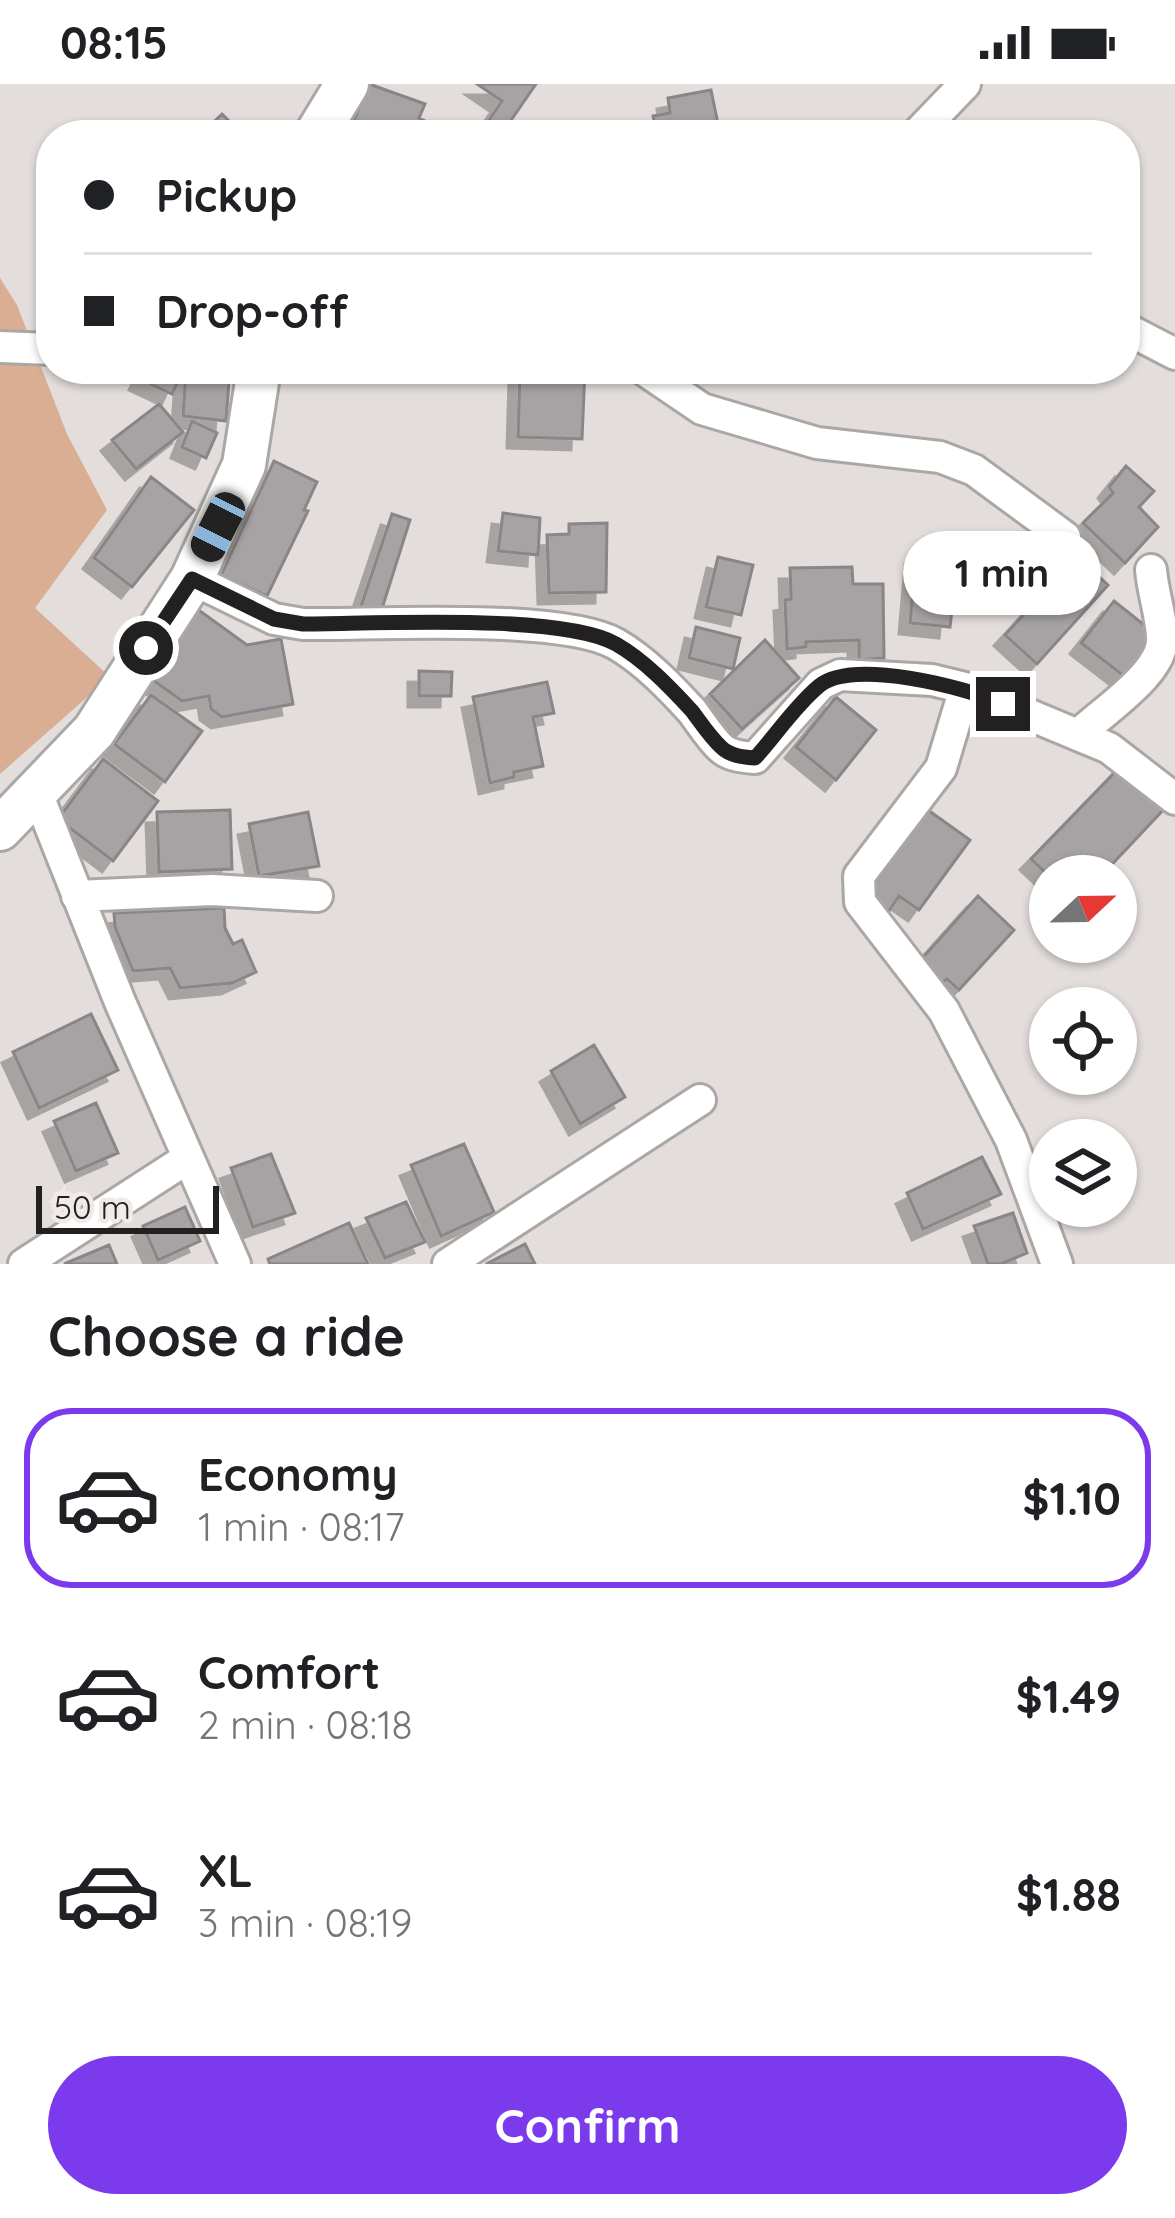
<!DOCTYPE html>
<meta charset="utf-8">
<style>
:root{--surface:#fff;--page:#f6f6f6;--text:#202124;--muted:#757577;--line:#e0e0e0;--accent:#7c3aed}
body{margin:0;font-family:Quicksand,sans-serif;background:var(--page);color:var(--text);height:100vh;display:flex;flex-direction:column;font-size:45px;white-space:nowrap}
*{box-sizing:border-box;margin:0}
p{font-size:39px;color:var(--muted)}
.icon{flex:none;width:66px;height:66px;fill:none;stroke:currentColor;stroke-width:2;stroke-linecap:round;stroke-linejoin:round}
.map{position:relative;height:1180px;overflow:hidden}
.details{display:flex;flex-direction:column;background:var(--surface);flex:1}
.details>*{flex:none}
.top-card{position:absolute;left:36px;top:36px;width:1104px;height:264px;border-radius:48px;box-shadow:0 3px 9px #0004;display:grid;align-content:center;height:264px;padding:0 48px;background:var(--surface)}
.needle{width:78px;rotate:68deg}
.buttons{position:absolute;left:1029px;top:771px;display:grid;gap:24px}
.buttons a{display:grid;place-items:center;width:108px;height:108px;border-radius:50%;background:var(--surface);box-shadow:0 3px 9px #0004;font-size:60px}
.scale{position:absolute;left:36px;bottom:30px;width:183px;box-sizing:border-box;padding-left:12px;border:6px solid #232120;border-top:0;font-size:33px;line-height:42px;white-space:nowrap;color:#232120;-webkit-text-stroke:9px #f0ebe8;paint-order:stroke}
.end{position:absolute;width:54px;height:54px;margin:-27px;border:15px solid #232120;background:#fff;box-shadow:0 0 0 6px #fff}
.from{border-radius:50%}
.bubble{position:absolute;height:84px;border-radius:42px;background:var(--surface);box-shadow:0 3px 9px #0004;font-size:39px;font-weight:800;line-height:84px;text-align:center}
.car{position:absolute;width:36px;height:72px;margin:-36px -18px;border-radius:15px;box-shadow:0 0 9px 3px #0007;background:linear-gradient(#222 24%,#8ab4d8 0 40%,#222 0 76%,#8ab4d8 0 86%,#222 0)}
.top-card b{display:flex;align-items:center;gap:42px;height:114px;font-size:45px}
.top-card b+b{border-top:3px solid var(--line)}
.top-card i{width:30px;height:30px;background:var(--text)}
ul{padding:0;list-style:none}
li{display:flex;align-items:center;gap:36px;height:180px;margin:0 24px 18px;padding:0 24px;border:6px solid transparent;border-radius:48px}
li div{flex:1}
li b{display:block;font-size:45px}
li em{font-style:normal;font-weight:800}
li.current{border-color:var(--accent)}
li>.icon{width:108px;height:108px;stroke-width:1.5}
h2{padding:0 48px;font-size:54px;line-height:144px}
.button{display:flex;gap:24px;margin-top:auto;padding:24px 48px}
.button a{flex:1;height:138px;border-radius:72px;background:var(--accent);color:#fff;font-size:48px;font-weight:800;line-height:138px;text-align:center}
.status{display:flex;justify-content:space-between;align-items:center;height:84px;padding:0 60px;background:var(--surface);direction:ltr}
.status svg{height:33px;fill:currentColor}
.map>svg:first-child{display:block}
</style>
<div class="status"><b>08:15</b><svg viewBox="0 0 49 12"><path d="M0 12V9h3v3zM5 12V6h3v6zM10 12V3h3v9zM15 12V0h3v12zM26 1h20v11H26zM47 4h2v5h-2z"/></svg></div>
<div class="map">
<svg width="1175" height="1180" viewBox="0 0 1175 1180">
<defs>
<filter id="shadow"><feDropShadow dx="-11" dy="11" stdDeviation="0" flood-color="#0004"/></filter>
</defs>
<rect width="100%" height="100%" fill="#e3dedb"/>
<path fill="#daae93" d="M 0,194 L 17,221 L 67,350 L 107,426 L 35,524 L 110,593 L 0,690 Z"/>
<path fill="#a7a3a5" stroke="#8a8588" stroke-width="3" filter="url(#shadow)" d="M 369,0 L 425,20 L 419,34 L 454,51 L 348,51 Z
M 477,0 L 536,0 L 505,45 L 489,36 L 502,17 Z
M 711,6 L 719,45 L 657,51 L 653,32 L 670,29 L 668,14 Z
M 222,30 L 243,51 L 200,51 Z
M 145,285 L 184,285 L 172,310 L 140,295 Z
M 186,285 L 230,285 L 226,337 L 183,332 Z
M 520,285 L 585,285 L 582,355 L 518,353 Z
M 159,320 L 183,348 L 136,385 L 112,356 Z
M 192,337 L 217,349 L 206,374 L 182,363 Z
M 274,377 L 317,398 L 304,426 L 308,427 L 267,512 L 221,491 Z
M 1126,382 L 1154,407 L 1139,423 L 1158,443 L 1125,479 L 1083,439 L 1113,409 L 1109,403 Z
M 151,393 L 194,426 L 132,503 L 94,474 Z
M 503,429 L 540,434 L 538,471 L 498,467 Z
M 392,430 L 410,436 L 380,531 L 360,525 Z
M 607,439 L 606,508 L 549,509 L 547,451 L 569,450 L 569,440 Z
M 916,469 L 958,474 L 950,543 L 910,539 Z
M 1077,472 L 1108,501 L 1037,580 L 1005,551 Z
M 718,473 L 753,481 L 741,531 L 706,523 Z
M 852,483 L 853,500 L 883,500 L 884,574 L 859,576 L 859,556 L 806,558 L 806,563 L 787,565 L 785,516 L 791,515 L 790,484 Z
M 1114,517 L 1158,552 L 1125,593 L 1081,559 Z
M 193,522 L 247,561 L 281,555 L 293,620 L 222,633 L 211,625 L 209,612 L 182,617 L 150,594 Z
M 696,543 L 740,554 L 733,585 L 689,574 Z
M 765,556 L 799,594 L 742,645 L 710,610 Z
M 419,587 L 452,588 L 451,612 L 419,612 Z
M 547,598 L 554,629 L 533,633 L 543,682 L 514,688 L 514,693 L 490,699 L 473,613 Z
M 151,611 L 202,647 L 165,698 L 114,660 Z
M 836,613 L 876,646 L 836,696 L 796,663 Z
M 103,675 L 158,717 L 113,777 L 58,735 Z
M 1123,680 L 1166,723 L 1101,792 L 1050,793 L 1031,775 Z
M 230,726 L 232,785 L 159,788 L 157,728 Z
M 928,726 L 970,756 L 919,826 L 899,812 L 889,827 L 866,811 Z
M 308,728 L 319,782 L 259,792 L 249,740 Z
M 978,812 L 1014,846 L 959,906 L 947,895 L 942,899 L 918,879 Z
M 224,824 L 225,844 L 233,860 L 242,856 L 256,888 L 232,899 L 180,904 L 170,884 L 133,887 L 115,843 L 114,829 Z
M 91,930 L 118,986 L 39,1024 L 13,968 Z
M 594,961 L 625,1013 L 580,1040 L 551,987 Z
M 96,1019 L 118,1069 L 76,1087 L 54,1037 Z
M 464,1060 L 494,1128 L 441,1152 L 411,1081 Z
M 271,1070 L 295,1129 L 253,1143 L 231,1084 Z
M 982,1073 L 1001,1110 L 923,1145 L 907,1109 Z
M 406,1118 L 425,1158 L 385,1174 L 366,1134 Z
M 185,1123 L 200,1157 L 158,1176 L 143,1142 Z
M 1013,1129 L 1027,1169 L 1001,1180 L 988,1180 L 974,1142 Z
M 349,1139 L 368,1180 L 270,1180 L 268,1175 Z
M 525,1160 L 535,1180 L 486,1180 Z
M 109,1161 L 117,1180 L 64,1180 Z"/>
<g fill="none" stroke-linecap="round" stroke-linejoin="round">
<g stroke="#aba7a4" stroke-width="36">
<path id="street" d="M 916,51 L 965,0
M 1125,244 L 1175,270
M 0,263 L 51,265
M 643,285 L 702,325 L 817,359 L 940,373 L 974,386 L 1065,453
M 192,495 L 274,535 L 303,540 C 373,541 561,529 616,560 C 644,576 670,603 692,627 C 701,639 710,654 721,664 C 730,672 743,673 755,674 L 821,600 L 840,591 L 932,596 L 965,604 L 1109,664 L 1175,715
M 965,604 L 941,684 L 859,792 L 860,818 L 944,927 L 1011,1056 L 1057,1180
M 1078,651 C 1103,627 1165,588 1162,553 C 1161,531 1153,509 1151,486
M 37,709 L 120,918 L 235,1180
M 77,812 L 212,806 L 317,812
M 24,1180 L 188,1074
M 448,1180 L 700,1016"/>
</g>
<g stroke="#aba7a4" stroke-width="48">
<path id="secondary" d="M 316,51 L 347,0
M 0,745 L 94,647 L 192,495 L 244,381 L 259,285"/>
</g>
<use href="#street" stroke="#fff" stroke-width="30"/>
<use href="#secondary" stroke="#fff" stroke-width="42"/>
</g>
<g fill="none" stroke-linecap="round" stroke-linejoin="round">
<path stroke="#232120" stroke-width="15" d="M 146,564 L 192,495 L 274,535 L 303,540 C 373,540 561,529 616,560 C 644,576 670,603 692,627 C 701,639 710,653 721,663 C 730,672 743,673 755,674 C 776,651 795,622 819,602 C 852,574 965,603 1003,620"/>
</g>
</svg>
<div class="buttons">
<a><svg class="needle" viewBox="-14 -14 28 28"><path d="M0-13l5 13h-10z" fill="#e53935"/><path d="M0 13l5-13h-10z" fill="#757577"/></svg></a>
<a><svg class="icon" aria-label="locate" viewBox="0 0 24 24"><circle cx="12" cy="12" r="6"/><path d="M12 2v4M12 18v4M2 12h4M18 12h4"/></svg></a>
<a><svg class="icon" aria-label="layers" viewBox="0 0 24 24"><path d="M12 4l9 5-9 5-9-5zM3 14l9 5 9-5"/></svg></a>
</div>
<div class="scale">50 m</div>
<i class="end from" style="left:146px;top:564px"></i>
<i class="end" style="left:1003px;top:620px"></i>
<div class="bubble" style="left:903px;top:447px;width:198px">1 min</div>
<i class="car" style="left:218px;top:443px;rotate:207deg"></i>
<div class="top-card">
<b><i class="from"></i>Pickup</b>
<b><i></i>Drop-off</b>
</div>
</div>
<section class="details">
<h2>Choose a ride</h2>
<ul>
<li class="current"><svg class="icon" aria-label="car" viewBox="0 0 24 24"><path d="M5 17H2v-5l4-1 3-4h7l3 4 3 1v5h-3M9 17h6M6 11h13"/><circle cx="7" cy="17" r="2"/><circle cx="17" cy="17" r="2"/></svg><div><b>Economy</b><p>1 min · 08:17</p></div><em>$1.10</em></li>
<li><svg class="icon" aria-label="car" viewBox="0 0 24 24"><path d="M5 17H2v-5l4-1 3-4h7l3 4 3 1v5h-3M9 17h6M6 11h13"/><circle cx="7" cy="17" r="2"/><circle cx="17" cy="17" r="2"/></svg><div><b>Comfort</b><p>2 min · 08:18</p></div><em>$1.49</em></li>
<li><svg class="icon" aria-label="car" viewBox="0 0 24 24"><path d="M5 17H2v-5l4-1 3-4h7l3 4 3 1v5h-3M9 17h6M6 11h13"/><circle cx="7" cy="17" r="2"/><circle cx="17" cy="17" r="2"/></svg><div><b>XL</b><p>3 min · 08:19</p></div><em>$1.88</em></li>
</ul>
<div class="button"><a>Confirm</a></div>
</section>
